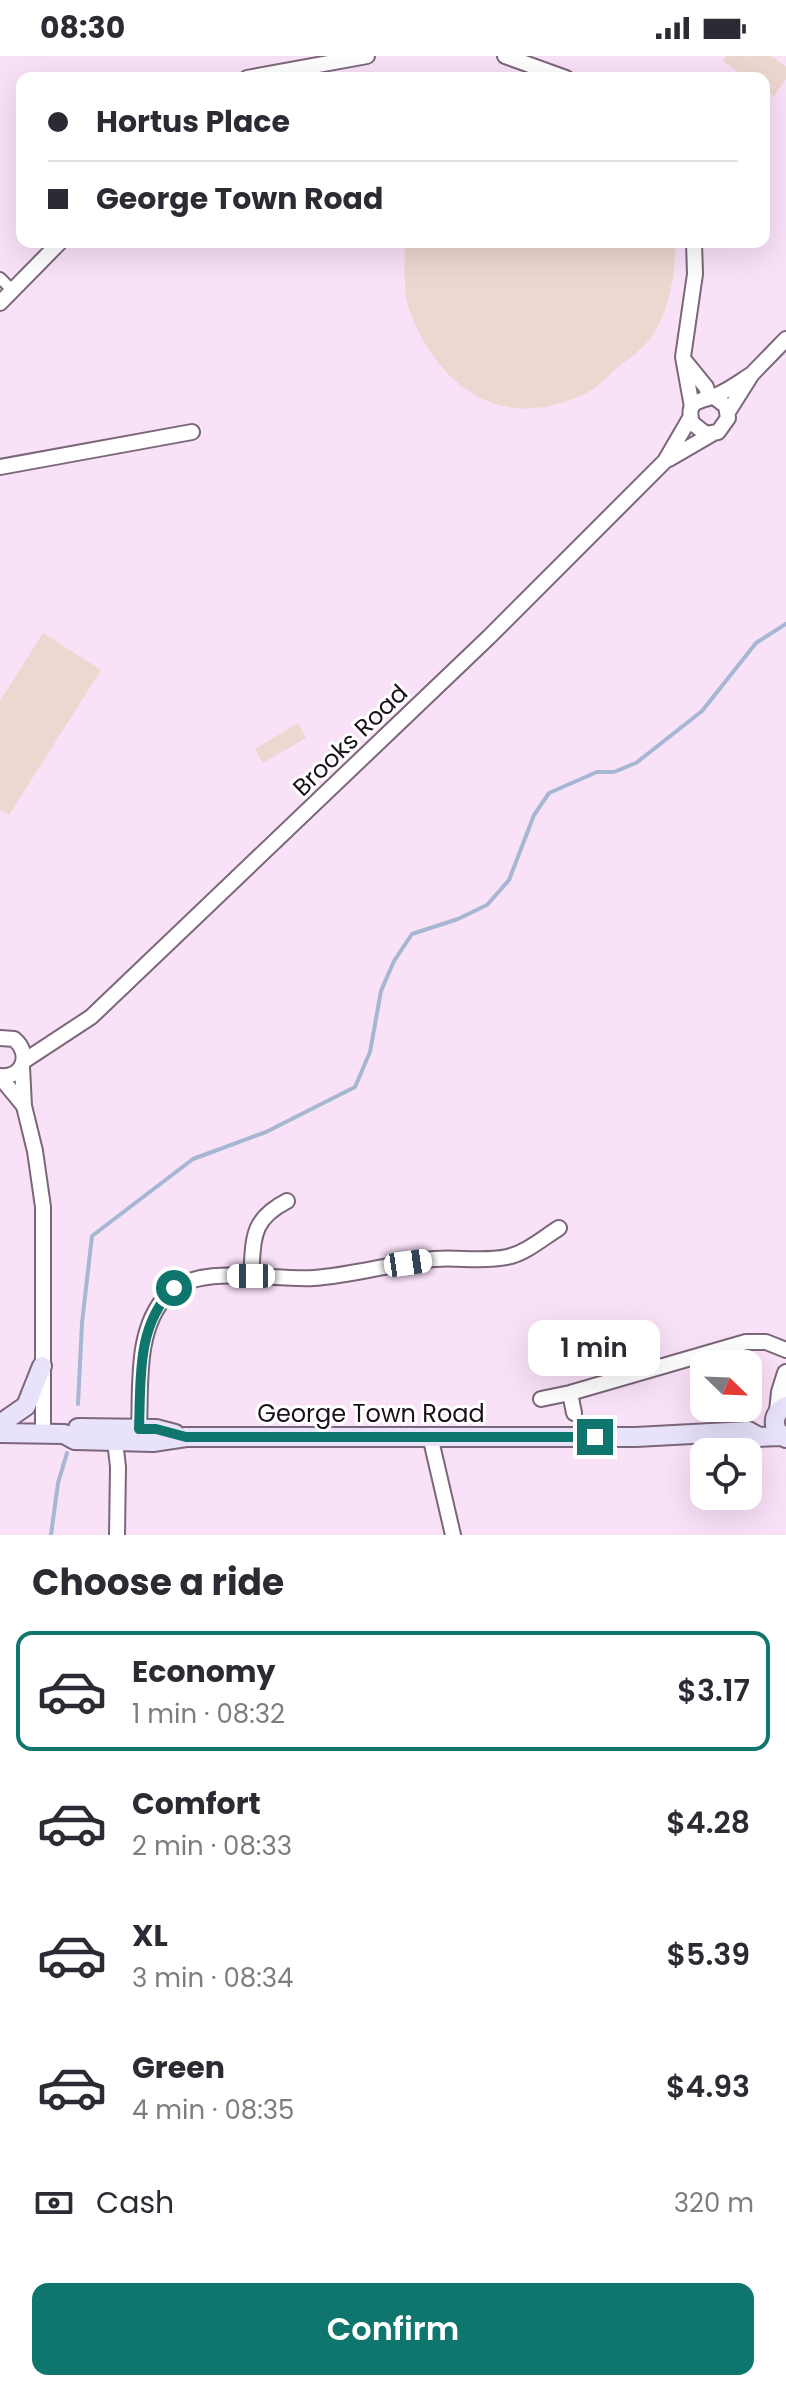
<!DOCTYPE html>
<meta charset="utf-8">
<style>
:root{--surface:#fff;--page:#f2f2f3;--text:#2b2b33;--muted:#7c7c81;--line:#e1e1e2;--accent:#0f766e}
body{margin:0;font-family:Poppins,sans-serif;background:var(--page);color:var(--text);height:100vh;display:flex;flex-direction:column;font-size:30px;white-space:nowrap}
*{box-sizing:border-box;margin:0}
p{font-size:26px;color:var(--muted)}
.icon{flex:none;width:44px;height:44px;fill:none;stroke:currentColor;stroke-width:2;stroke-linecap:round;stroke-linejoin:round}
.map{position:relative;height:1479px;overflow:hidden}
.side{display:flex;flex-direction:column;background:var(--surface);flex:1}
.side>*{flex:none}
.top-card{position:absolute;left:16px;top:16px;width:754px;height:176px;border-radius:16px;box-shadow:0 8px 32px #0002;display:grid;align-content:center;height:176px;padding:0 32px;background:var(--surface)}
.needle{width:52px;rotate:113deg}
.fabs{position:absolute;left:690px;top:1294px;display:grid;gap:16px}
.fabs a{display:grid;place-items:center;width:72px;height:72px;border-radius:16px;background:var(--surface);box-shadow:0 8px 32px #0002;font-size:40px}
.end{position:absolute;width:36px;height:36px;margin:-18px;border:10px solid #0f766e;background:#fff;box-shadow:0 0 0 4px #fff}
.from{border-radius:50%}
.bubble{position:absolute;height:56px;border-radius:16px;background:var(--surface);box-shadow:0 8px 32px #0002;font-size:26px;font-weight:600;line-height:56px;text-align:center}
.car{position:absolute;width:24px;height:48px;margin:-24px -12px;border-radius:10px;box-shadow:0 0 6px 2px #0007;background:linear-gradient(#fff 24%,#345 0 40%,#fff 0 76%,#345 0 86%,#fff 0)}
.top-card b{display:flex;align-items:center;gap:28px;height:76px;font-size:30px}
.top-card b+b{border-top:2px solid var(--line)}
.top-card i{width:20px;height:20px;background:var(--text)}
ul{padding:0;list-style:none}
li{display:flex;align-items:center;gap:24px;height:120px;margin:0 16px 12px;padding:0 16px;border:4px solid transparent;border-radius:16px}
li div{flex:1}
li b{display:block;font-size:30px}
li em{font-style:normal;font-weight:600}
li.on{border-color:var(--accent)}
li>.icon{width:72px;height:72px;stroke-width:1.5}
h2{padding:0 32px;font-size:36px;line-height:96px}
.pay{display:flex;align-items:center;gap:20px;height:88px;padding:0 32px;font-size:30px}
.pay p{margin-inline-start:auto}
.cta{display:flex;gap:16px;margin-top:auto;padding:16px 32px}
.cta a{flex:1;height:92px;border-radius:16px;background:var(--accent);color:#fff;font-size:32px;font-weight:600;line-height:92px;text-align:center}
.status{display:flex;justify-content:space-between;align-items:center;height:56px;padding:0 40px;background:var(--surface);direction:ltr}
.status svg{height:22px;fill:currentColor}
.map>svg:first-child{display:block}
</style>
<div class="status"><b>08:30</b><svg viewBox="0 0 49 12"><path d="M0 12V9h3v3zM5 12V6h3v6zM10 12V3h3v9zM15 12V0h3v12zM26 1h20v11H26zM47 4h2v5h-2z"/></svg></div>
<div class="map">
<svg width="786" height="1479" viewBox="0 0 786 1479">
<rect width="100%" height="100%" fill="#f9e1f8"/>
<path fill="#eed7d0" d="M 726,0 L 771,0 L 786,10 L 786,23 L 774,40 L 764,33 L 764,22 L 747,22 L 723,5 Z
M 405,186 L 675,186 C 676,216 670,248 656,274 C 647,290 631,301 617,312 C 607,321 596,333 584,338 C 526,366 471,353 434,301 C 422,284 410,262 406,241 C 404,223 405,204 405,186 Z
M 43,577 L 101,614 L 9,759 L 0,754 L 0,645 Z
M 298,667 L 306,682 L 263,707 L 255,693 Z"/>
<g fill="none" stroke-linecap="round" stroke-linejoin="round">
<path stroke="#a5b7d2" stroke-width="4" d="M 78,1348 L 82,1267 L 92,1180 L 193,1103 L 266,1076 L 355,1031 L 370,996 L 381,935 L 394,905 L 412,878 L 458,863 L 487,849 L 509,824 L 534,759 L 549,737 L 597,716 L 614,716 L 636,707 L 702,655 L 756,587 L 786,568
M 51,1479 L 58,1427 L 67,1397"/>
<g stroke="#7b667a" stroke-width="14">
<path id="pedestrian" d="M 0,222 L 13,235"/>
</g>
<g stroke="#7b667a" stroke-width="18">
<path id="minor" d="M 505,0 L 566,22
M 247,22 L 367,0
M 0,247 L 60,186
M 684,304 L 706,331 L 709,340
M 714,341 L 726,350 L 728,362 L 718,376 L 706,378 L 692,367 C 685,342 702,346 717,339 C 729,334 741,325 752,318
M 692,351 L 683,301 L 695,218 L 694,186
M 728,356 L 752,318 L 786,283
M 669,403 L 712,378
M 0,411 L 192,376
M 0,982 L 14,983 C 32,998 23,1022 0,1020
M 24,1005 L 91,961 L 489,581 L 665,405 L 690,362
M 22,1011 L 24,1050 L 35,1095 L 43,1151 L 43,1378
M 0,1021 L 24,1050
M 251,1220 C 254,1183 250,1164 287,1145
M 570,1337 L 574,1357
M 541,1343 L 570,1337 L 746,1286 L 766,1286 L 786,1294
M 139,1373 C 141,1329 135,1273 167,1239 C 197,1206 272,1225 314,1222 C 354,1219 393,1207 434,1203 C 458,1201 483,1206 507,1201 C 526,1197 543,1182 559,1172
M 430,1380 L 453,1479
M 115,1385 L 118,1411 L 117,1479"/>
</g>
<g stroke="#7b667a" stroke-width="20">
<path id="tertiary" d="M 778,1355 L 780,1336 L 786,1317"/>
</g>
<g stroke="#7b667a" stroke-width="22">
<path id="secondary" d="M 786,1350 C 771,1358 771,1374 786,1382
M 0,1368 L 26,1350 L 42,1310
M 78,1372 L 156,1373 L 175,1378
M 0,1377 L 64,1378 L 75,1384 L 115,1385 L 153,1386 L 186,1381 L 636,1381 L 748,1375 L 759,1381 L 781,1380"/>
</g>
<use href="#pedestrian" stroke="#fff" stroke-width="10"/>
<use href="#minor" stroke="#fff" stroke-width="14"/>
<use href="#tertiary" stroke="#fff" stroke-width="16"/>
<use href="#secondary" stroke="#e8e2fb" stroke-width="18"/>
</g>
<g fill="none" stroke-linecap="round" stroke-linejoin="round">
<path stroke="#0f766e" stroke-width="10" d="M 174,1232 C 136,1269 141,1323 139,1373 L 156,1373 L 186,1381 L 595,1381"/>
</g>
<g text-anchor="middle" dominant-baseline="central" stroke-width="6" stroke-linejoin="round" paint-order="stroke">
<g font-size="24" fill="#1a121a" stroke="#fff">
<text transform="translate(350 684) rotate(-44)">Brooks Road</text>
<text x="371" y="1357">George Town Road</text>
</g>
</g>
</svg>
<div class="fabs">
<a><svg class="needle" viewBox="-14 -14 28 28"><path d="M0-13l5 13h-10z" fill="#e53935"/><path d="M0 13l5-13h-10z" fill="#7c7c81"/></svg></a>
<a><svg class="icon" aria-label="locate" viewBox="0 0 24 24"><circle cx="12" cy="12" r="6"/><path d="M12 2v4M12 18v4M2 12h4M18 12h4"/></svg></a>
</div>
<i class="end from" style="left:174px;top:1232px"></i>
<i class="end" style="left:595px;top:1381px"></i>
<div class="bubble" style="left:528px;top:1264px;width:132px">1 min</div>
<i class="car" style="left:408px;top:1207px;rotate:82deg"></i>
<i class="car" style="left:251px;top:1220px;rotate:270deg"></i>
<div class="top-card">
<b><i class="from"></i>Hortus Place</b>
<b><i></i>George Town Road</b>
</div>
</div>
<section class="side">
<h2>Choose a ride</h2>
<ul>
<li class="on"><svg class="icon" aria-label="car" viewBox="0 0 24 24"><path d="M5 17H2v-5l4-1 3-4h7l3 4 3 1v5h-3M9 17h6M6 11h13"/><circle cx="7" cy="17" r="2"/><circle cx="17" cy="17" r="2"/></svg><div><b>Economy</b><p>1 min · 08:32</p></div><em>$3.17</em></li>
<li><svg class="icon" aria-label="car" viewBox="0 0 24 24"><path d="M5 17H2v-5l4-1 3-4h7l3 4 3 1v5h-3M9 17h6M6 11h13"/><circle cx="7" cy="17" r="2"/><circle cx="17" cy="17" r="2"/></svg><div><b>Comfort</b><p>2 min · 08:33</p></div><em>$4.28</em></li>
<li><svg class="icon" aria-label="car" viewBox="0 0 24 24"><path d="M5 17H2v-5l4-1 3-4h7l3 4 3 1v5h-3M9 17h6M6 11h13"/><circle cx="7" cy="17" r="2"/><circle cx="17" cy="17" r="2"/></svg><div><b>XL</b><p>3 min · 08:34</p></div><em>$5.39</em></li>
<li><svg class="icon" aria-label="car" viewBox="0 0 24 24"><path d="M5 17H2v-5l4-1 3-4h7l3 4 3 1v5h-3M9 17h6M6 11h13"/><circle cx="7" cy="17" r="2"/><circle cx="17" cy="17" r="2"/></svg><div><b>Green</b><p>4 min · 08:35</p></div><em>$4.93</em></li>
</ul>
<div class="pay"><svg class="icon" aria-label="cash" viewBox="0 0 24 24"><path d="M3 7h18v10H3z"/><circle cx="12" cy="12" r="2"/></svg>Cash<p>320 m</p></div>
<div class="cta"><a>Confirm</a></div>
</section>
